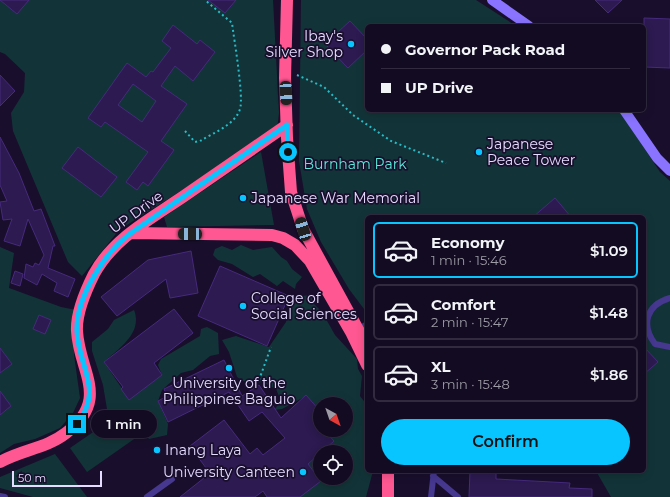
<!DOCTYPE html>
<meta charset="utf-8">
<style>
:root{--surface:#130b22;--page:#20192f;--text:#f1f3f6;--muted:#9d9ba5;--line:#322b40;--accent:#08c5ff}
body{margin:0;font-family:Montserrat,sans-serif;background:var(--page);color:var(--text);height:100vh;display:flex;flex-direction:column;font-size:15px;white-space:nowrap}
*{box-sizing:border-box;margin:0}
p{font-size:13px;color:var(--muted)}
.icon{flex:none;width:22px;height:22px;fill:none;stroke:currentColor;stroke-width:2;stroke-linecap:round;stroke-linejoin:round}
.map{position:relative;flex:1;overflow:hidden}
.details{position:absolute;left:365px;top:215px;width:281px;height:258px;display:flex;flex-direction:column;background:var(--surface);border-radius:6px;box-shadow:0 2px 10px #0003,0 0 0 1px var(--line)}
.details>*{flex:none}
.guide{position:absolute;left:365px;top:24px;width:281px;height:88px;border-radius:6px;box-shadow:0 2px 10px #0003,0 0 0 1px var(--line);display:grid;align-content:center;height:88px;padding:0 16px;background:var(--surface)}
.needle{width:26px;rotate:140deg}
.fabs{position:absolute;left:313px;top:397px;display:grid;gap:8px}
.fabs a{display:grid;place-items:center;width:40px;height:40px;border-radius:50%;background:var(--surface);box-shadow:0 2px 10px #0003,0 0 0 1px var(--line);font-size:20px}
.scale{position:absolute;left:12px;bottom:10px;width:90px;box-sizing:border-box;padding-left:4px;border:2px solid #e5dcff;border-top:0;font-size:11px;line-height:14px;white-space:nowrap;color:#e5dcff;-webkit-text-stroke:3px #190f2d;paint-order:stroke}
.end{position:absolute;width:18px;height:18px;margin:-9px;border:5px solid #08c5ff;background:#111;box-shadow:0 0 0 2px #111}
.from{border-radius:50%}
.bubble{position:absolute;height:28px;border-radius:14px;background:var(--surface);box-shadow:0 2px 10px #0003,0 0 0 1px var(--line);font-size:13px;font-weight:600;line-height:28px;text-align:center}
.car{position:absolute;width:12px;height:24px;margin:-12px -6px;border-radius:5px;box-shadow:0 0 3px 1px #0007;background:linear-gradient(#222 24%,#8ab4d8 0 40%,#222 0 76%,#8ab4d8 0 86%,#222 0)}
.guide b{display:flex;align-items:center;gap:14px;height:38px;font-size:15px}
.guide b+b{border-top:1px solid var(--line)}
.guide i{width:10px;height:10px;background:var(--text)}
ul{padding:7px 0 0;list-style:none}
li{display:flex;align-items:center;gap:12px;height:56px;margin:0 8px 6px;padding:0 8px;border:2px solid var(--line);border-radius:6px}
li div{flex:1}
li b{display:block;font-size:15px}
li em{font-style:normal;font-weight:600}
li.on{border-color:var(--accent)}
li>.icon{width:36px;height:36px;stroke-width:1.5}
.button{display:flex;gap:8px;margin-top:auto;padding:8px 16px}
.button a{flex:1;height:46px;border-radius:24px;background:var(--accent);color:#111;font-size:16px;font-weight:600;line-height:46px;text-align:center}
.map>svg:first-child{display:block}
</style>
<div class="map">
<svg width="670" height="497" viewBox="0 0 670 497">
<rect width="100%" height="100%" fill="#190f2d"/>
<path fill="#123438" d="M 0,0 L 273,0 L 279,113 L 277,130 L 119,230 L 82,276 L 68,262 L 13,131 L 11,113 L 24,92 L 25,73 L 5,54 L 0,52 Z
M 301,0 L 476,0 L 516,26 L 367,26 L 367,110 L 619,110 L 660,172 L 670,181 L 670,497 L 611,497 L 596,471 L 644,471 L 644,217 L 367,217 L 367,313 L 349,289 L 321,242 L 307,209 L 299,161 Z
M 261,152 L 274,225 L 167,227 L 164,217 Z
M 241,245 L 253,250 L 272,247 L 281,257 L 287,261 L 292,269 L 302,277 L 296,284 L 295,289 L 283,281 L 277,286 L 260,274 L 253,277 L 232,264 L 218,260 L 213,255 L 215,249 L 222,246 L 232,250 Z
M 0,247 L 14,253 L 9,288 L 61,307 L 76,310 L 74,355 L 80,398 L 73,413 L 60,428 L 35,439 L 14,444 L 0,453 Z
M 311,295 L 314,304 L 322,312 L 335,335 L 357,359 L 358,369 L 362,376 L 360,396 L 367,405 L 367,471 L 373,471 L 366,497 L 300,497 L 308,464 L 320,454 L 320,478 L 346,478 L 346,452 L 322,452 L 334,441 L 324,430 L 346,430 L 346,404 L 320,404 L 320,411 L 306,396 L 282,409 L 274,410 L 281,401 L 276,389 L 262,382 L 248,384 L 237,377 L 229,352 L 222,340 L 236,336 L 269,347 L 286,322 L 289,307 L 302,296 Z
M 134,310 C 143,333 119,348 104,362 L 129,399 L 162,375 L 158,365 L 161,359 L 200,336 L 201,329 L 207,327 L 218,333 L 219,354 L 210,356 L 193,370 L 181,373 L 162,390 L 158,401 L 168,424 L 167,435 L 149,439 C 135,420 132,410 107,409 L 103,385 L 92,351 L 92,342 L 108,329 L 114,320 Z
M 121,413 L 137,437 L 87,472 L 70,448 Z
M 55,454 L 87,497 L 33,497 L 0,488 L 0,477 Z"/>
<path fill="#2c1a50" stroke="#462a7d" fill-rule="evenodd" d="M 0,0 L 29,0 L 17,14 Z
M 208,0 L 236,0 L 225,13 Z
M 595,0 L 622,0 L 608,13 Z
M 644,18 L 670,19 L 670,68 L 644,67 Z
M 350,21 L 367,39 L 367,50 L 348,68 L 325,44 Z
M 173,25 L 197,44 L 200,40 L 215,52 L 193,81 L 175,66 L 161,86 L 187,104 L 161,141 L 174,150 L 148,186 L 143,182 L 137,190 L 126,182 L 148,152 L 105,122 L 101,127 L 88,118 L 127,63 L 146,77 L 151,71 L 153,72 L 171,48 L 162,41 ZM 133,84 L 156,101 L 142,122 L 118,105 Z
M 0,75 L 15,91 L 0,106 Z
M 0,137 L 19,173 L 34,211 L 41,209 L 55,246 L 53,246 L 48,268 L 75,279 L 68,297 L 54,291 L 57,283 L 42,274 L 37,285 L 24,278 L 26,264 L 33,267 L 35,263 L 39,265 L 44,255 L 28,219 L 20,246 L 4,241 L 12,219 L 3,220 L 0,202 L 7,201 L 0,185 Z
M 78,147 L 117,177 L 101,197 L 62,168 Z
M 555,198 L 571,217 L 533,217 Z
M 191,251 L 198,293 L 170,298 L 166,279 L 117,316 L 101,297 L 148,260 Z
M 220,266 L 289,296 L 267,346 L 198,316 Z
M 15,271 L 23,274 L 20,286 L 11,283 Z
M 174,309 L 193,333 L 154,363 L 162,375 L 129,400 L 121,389 L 123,387 L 104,362 Z
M 39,315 L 51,320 L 45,334 L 33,329 Z
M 644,347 L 658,362 L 644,374 Z
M 0,348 L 12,364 L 0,373 Z
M 224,360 L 242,396 L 259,385 L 281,418 L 306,395 L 320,411 L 320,416 L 315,420 L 320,425 L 320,430 L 324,430 L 334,441 L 308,464 L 321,481 L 300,497 L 267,497 L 263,491 L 255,497 L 180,497 L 204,478 L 200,472 L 206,468 L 190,446 L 224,420 L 250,454 L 257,448 L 263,455 L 285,438 L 262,412 L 249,421 L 229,392 L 168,422 L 158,401 L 167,396 L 164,389 Z
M 0,391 L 11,406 L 0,415 Z
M 470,471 L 496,471 L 496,479 L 570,483 L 569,488 L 592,489 L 592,497 L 469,497 Z"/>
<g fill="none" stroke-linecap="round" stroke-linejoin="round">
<path stroke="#27bcc7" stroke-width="2" stroke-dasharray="2 3" stroke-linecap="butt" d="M 297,75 L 324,87 L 353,115 L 391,141 L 446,163
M 185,131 L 195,142 L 200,141 C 213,133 235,125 240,109 C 244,97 234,39 232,23 L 205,0
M 259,380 L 271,347"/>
<path stroke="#46378f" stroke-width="6" d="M 670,298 C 646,305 641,325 655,344 L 670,347
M 359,329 L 367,324
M 433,476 L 458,497
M 0,496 L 5,497
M 147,497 L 172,479
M 431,497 L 434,471"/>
<path stroke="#8973ff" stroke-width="10" d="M 492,0 L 529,26
M 624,110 L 657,158 L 670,171"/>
<path stroke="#ff5791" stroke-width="12" d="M 287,0 L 285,78 L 287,138 L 291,192 L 303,229 L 367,346
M 131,233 L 272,235 L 283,238 L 295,245 L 310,261 L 351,332 L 367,365
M 0,462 C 21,450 47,448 66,433 C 111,399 79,372 77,331 C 76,313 86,290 94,274 C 114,237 154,217 187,194 C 220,171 254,148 287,125
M 388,471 L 388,497"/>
</g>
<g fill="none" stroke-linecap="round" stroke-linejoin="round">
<path stroke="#08c5ff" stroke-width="5" d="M 77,424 C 104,389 79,369 77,332 C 75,298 105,252 131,233 L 287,125 L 288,152"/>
</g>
<g fill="#08c5ff" stroke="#190f2d" stroke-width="1.5">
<circle cx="351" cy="44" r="4"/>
<circle cx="479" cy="152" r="4"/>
<circle cx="243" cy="198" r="4"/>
<circle cx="243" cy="306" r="4"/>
<circle cx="229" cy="368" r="4"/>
<circle cx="157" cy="450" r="4"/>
<circle cx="303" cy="472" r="4"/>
</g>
<g text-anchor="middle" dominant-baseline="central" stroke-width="3.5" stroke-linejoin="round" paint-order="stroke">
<g font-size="14" fill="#e5dcff" stroke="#190f2d" text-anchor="start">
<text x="343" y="36" text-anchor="end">Ibay's<tspan x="343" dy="16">Silver Shop</tspan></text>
<text x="487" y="144">Japanese<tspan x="487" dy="16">Peace Tower</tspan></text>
<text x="251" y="198">Japanese War Memorial</text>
<text x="251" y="298">College of<tspan x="251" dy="16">Social Sciences</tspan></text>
<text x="229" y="383" text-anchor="middle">University of the<tspan x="229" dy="16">Philippines Baguio</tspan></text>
<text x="165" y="450">Inang Laya</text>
<text x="295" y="472" text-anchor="end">University Canteen</text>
</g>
<g font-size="14" fill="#5de9d9" stroke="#190f2d">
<text x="355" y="164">Burnham Park</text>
</g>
<g font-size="14" fill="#e5dcff" stroke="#190f2d">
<text transform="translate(136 212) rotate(-36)">UP Drive</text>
</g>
</g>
</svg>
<div class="fabs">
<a><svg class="needle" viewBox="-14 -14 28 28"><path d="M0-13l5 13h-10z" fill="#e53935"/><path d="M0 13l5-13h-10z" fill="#9d9ba5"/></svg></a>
<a><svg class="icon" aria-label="locate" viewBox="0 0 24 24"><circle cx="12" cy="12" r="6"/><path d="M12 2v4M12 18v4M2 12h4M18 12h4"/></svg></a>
</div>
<div class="scale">50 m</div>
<i class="end from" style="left:288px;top:152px"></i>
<i class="end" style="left:77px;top:424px"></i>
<div class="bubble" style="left:91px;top:410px;width:66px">1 min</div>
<i class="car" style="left:286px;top:93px;rotate:177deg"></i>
<i class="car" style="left:303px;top:229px;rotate:343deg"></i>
<i class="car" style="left:190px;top:234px;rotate:271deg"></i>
<div class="guide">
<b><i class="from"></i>Governor Pack Road</b>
<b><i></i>UP Drive</b>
</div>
<section class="details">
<ul>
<li class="on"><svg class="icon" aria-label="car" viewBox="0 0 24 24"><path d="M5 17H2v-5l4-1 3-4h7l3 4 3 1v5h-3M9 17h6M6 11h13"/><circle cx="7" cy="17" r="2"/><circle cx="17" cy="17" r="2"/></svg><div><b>Economy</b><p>1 min · 15:46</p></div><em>$1.09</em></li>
<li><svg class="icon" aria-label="car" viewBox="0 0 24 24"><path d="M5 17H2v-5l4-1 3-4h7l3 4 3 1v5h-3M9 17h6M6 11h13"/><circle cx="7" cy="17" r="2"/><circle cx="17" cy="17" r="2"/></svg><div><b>Comfort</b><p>2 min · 15:47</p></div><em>$1.48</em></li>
<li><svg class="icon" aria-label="car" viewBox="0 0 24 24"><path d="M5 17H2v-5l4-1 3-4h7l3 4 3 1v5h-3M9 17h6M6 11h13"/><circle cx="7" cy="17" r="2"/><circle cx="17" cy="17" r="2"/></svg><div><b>XL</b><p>3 min · 15:48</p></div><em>$1.86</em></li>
</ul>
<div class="button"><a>Confirm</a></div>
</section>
</div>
